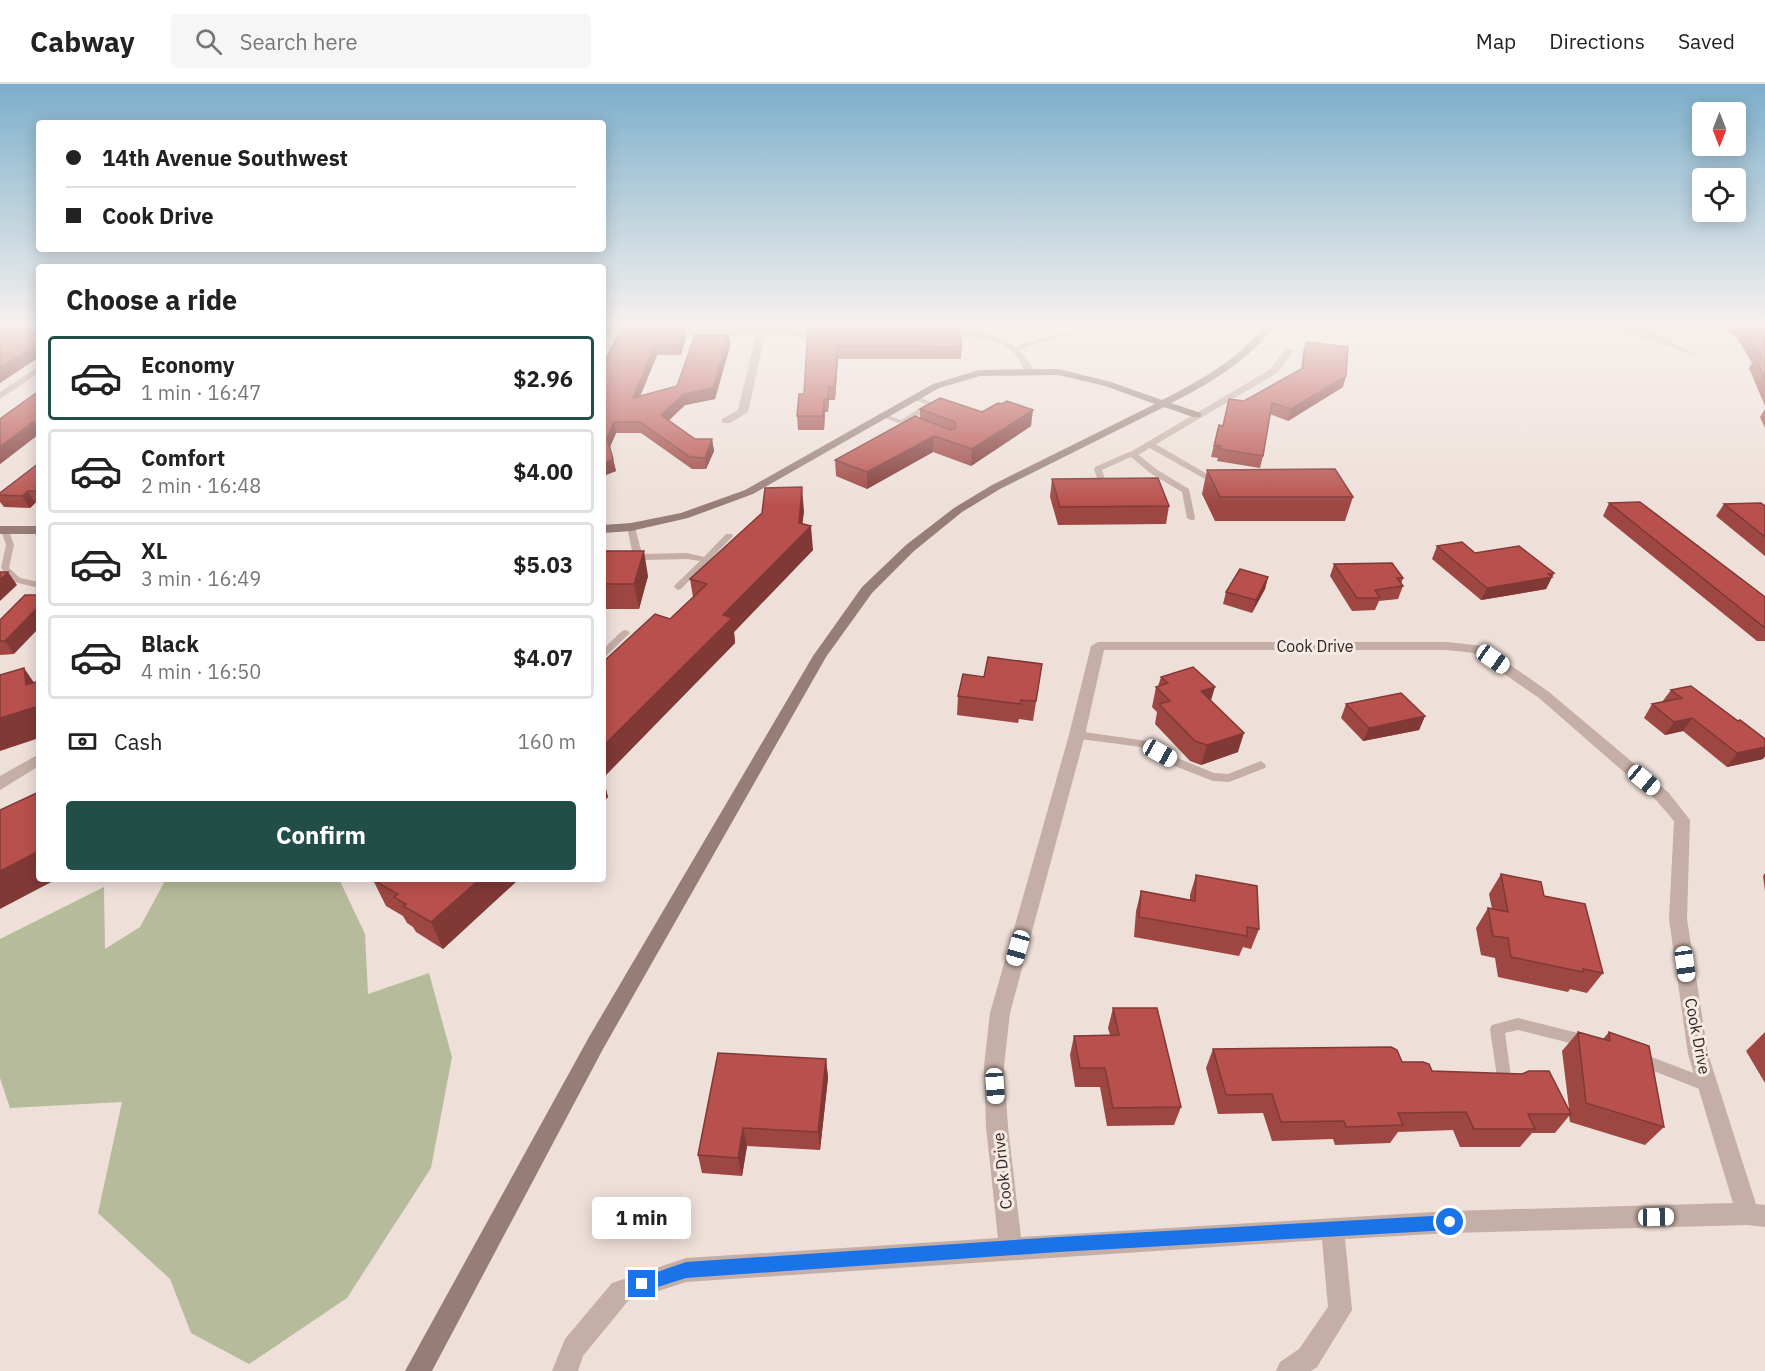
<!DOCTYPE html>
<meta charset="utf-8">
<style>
:root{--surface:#fff;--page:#f6f6f6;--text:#222;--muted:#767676;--line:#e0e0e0;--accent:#214e47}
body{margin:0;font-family:"IBM Plex Sans",sans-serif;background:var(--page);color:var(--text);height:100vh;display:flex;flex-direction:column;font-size:22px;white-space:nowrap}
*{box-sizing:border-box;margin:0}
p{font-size:20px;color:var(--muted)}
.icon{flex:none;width:33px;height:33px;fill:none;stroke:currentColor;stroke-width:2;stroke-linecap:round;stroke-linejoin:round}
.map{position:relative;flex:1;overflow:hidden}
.side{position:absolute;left:36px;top:180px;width:570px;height:618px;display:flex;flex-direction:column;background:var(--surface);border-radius:6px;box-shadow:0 3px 15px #0003}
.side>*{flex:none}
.hud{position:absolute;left:36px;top:36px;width:570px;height:132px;border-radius:6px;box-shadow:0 3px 15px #0003;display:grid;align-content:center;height:132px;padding:0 30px;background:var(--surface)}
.needle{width:39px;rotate:180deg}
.tools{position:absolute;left:1692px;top:18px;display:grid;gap:12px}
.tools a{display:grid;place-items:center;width:54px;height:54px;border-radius:6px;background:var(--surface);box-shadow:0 3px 15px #0003;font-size:30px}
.end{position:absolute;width:27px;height:27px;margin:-14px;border:8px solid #1a73e8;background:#fff;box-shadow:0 0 0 3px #fff}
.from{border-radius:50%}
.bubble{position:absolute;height:42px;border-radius:6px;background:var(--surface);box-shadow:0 3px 15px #0003;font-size:20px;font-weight:700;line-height:42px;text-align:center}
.car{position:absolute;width:18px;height:36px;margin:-18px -9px;border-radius:8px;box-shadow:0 0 4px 2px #0007;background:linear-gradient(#fff 24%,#345 0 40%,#fff 0 76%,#345 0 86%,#fff 0)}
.hud b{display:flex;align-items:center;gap:21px;height:57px;font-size:22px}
.hud b+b{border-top:2px solid var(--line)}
.hud i{width:15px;height:15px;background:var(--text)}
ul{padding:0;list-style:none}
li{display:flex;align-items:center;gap:18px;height:84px;margin:0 12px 9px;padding:0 18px;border:3px solid var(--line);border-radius:6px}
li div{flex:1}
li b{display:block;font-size:22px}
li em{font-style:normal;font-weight:700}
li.on{border-color:var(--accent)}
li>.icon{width:54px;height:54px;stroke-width:1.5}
h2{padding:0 30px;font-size:27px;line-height:72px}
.pay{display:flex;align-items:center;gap:15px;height:66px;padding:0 30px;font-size:22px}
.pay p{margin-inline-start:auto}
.button{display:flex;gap:12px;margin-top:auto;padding:12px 30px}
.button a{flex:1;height:69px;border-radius:6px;background:var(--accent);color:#fff;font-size:24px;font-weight:700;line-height:69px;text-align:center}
header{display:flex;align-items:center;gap:36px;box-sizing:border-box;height:84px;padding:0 30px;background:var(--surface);border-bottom:2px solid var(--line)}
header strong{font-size:28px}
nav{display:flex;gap:33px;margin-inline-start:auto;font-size:21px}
.search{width:420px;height:54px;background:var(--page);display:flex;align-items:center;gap:15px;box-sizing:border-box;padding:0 21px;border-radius:6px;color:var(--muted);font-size:22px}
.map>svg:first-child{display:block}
</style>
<header>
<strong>Cabway</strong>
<div class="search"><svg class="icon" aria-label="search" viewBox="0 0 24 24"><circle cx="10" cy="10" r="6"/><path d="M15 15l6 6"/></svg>Search here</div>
<nav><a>Map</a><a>Directions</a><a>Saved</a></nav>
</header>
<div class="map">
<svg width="1765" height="1287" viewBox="0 0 1765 1287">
<rect width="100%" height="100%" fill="#eedfd9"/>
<path fill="#b6bb9b" d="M 1606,242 L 1643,242 L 1698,272 Z
M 166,795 L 339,795 L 365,850 L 368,910 L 429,889 L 452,973 L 431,1084 L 347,1214 L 249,1280 L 191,1249 L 170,1195 L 98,1129 L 122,1018 L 10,1024 L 0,994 L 0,855 L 104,803 L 105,865 L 140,843 Z"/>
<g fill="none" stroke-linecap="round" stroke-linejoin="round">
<path fill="#c4aea6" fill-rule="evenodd" d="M 1107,242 L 1113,242 L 1107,247 C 1084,250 1059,251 1037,259 C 1029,261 1018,269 1011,266 L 1023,260 L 1045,253 Z
M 914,312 L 945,323 L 942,325 L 932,322 L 908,339 L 919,344 L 915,346 L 878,331 L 882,329 L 901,336 L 926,320 L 912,315 L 911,314 Z
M 1146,358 L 1152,358 L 1221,398 L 1220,400 L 1214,400 L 1146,362 Z
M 1129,368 L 1135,368 L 1156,385 L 1189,405 L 1195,434 L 1194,436 L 1191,436 L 1187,434 L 1182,408 L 1150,389 L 1131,373 L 1102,386 L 1107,401 L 1106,403 L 1100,403 L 1094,385 L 1095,383 Z
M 628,441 L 634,441 L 635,443 L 642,470 L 687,469 L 704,473 L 726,450 L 732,450 L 733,452 L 681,505 L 678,506 L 674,503 L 675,501 L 700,477 L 687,475 L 603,477 L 603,471 L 633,471 L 627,443 Z
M 2,444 L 8,444 L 14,461 L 9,484 L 20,494 L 39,498 L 39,504 L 14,498 L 1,484 L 6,461 L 1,446 Z
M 625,546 L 628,547 L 630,549 L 628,551 L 606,572 L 603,573 L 603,565 L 622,547 Z
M 1077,647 L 1147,657 L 1180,675 L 1214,689 L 1228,690 L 1261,677 L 1266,681 L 1265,684 L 1229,698 L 1213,697 L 1172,681 L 1141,663 L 1073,654 L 1072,651 L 1073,648 Z
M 1518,934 L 1586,951 L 1591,953 L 1593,957 L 1591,961 L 1586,963 L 1518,946 L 1505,949 L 1512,1000 L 1510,1005 L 1505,1007 L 1500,1005 L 1498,1000 L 1490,945 L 1492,941 Z
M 1641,969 L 1712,996 L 1714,1001 L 1712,1006 L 1707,1008 L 1636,980 L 1634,975 L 1636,970 Z"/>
<path fill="#c4aea6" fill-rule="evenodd" d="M 759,242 L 767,242 L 766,246 L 828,246 L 832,249 L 828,252 L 765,251 L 748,328 L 730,339 L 722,339 L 722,335 L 738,326 L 756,251 L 666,251 L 662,248 L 666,245 L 758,246 Z
M 603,245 L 639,245 L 643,248 L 639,251 L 603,251 Z
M 942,246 C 983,247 1013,248 1034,287 L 1026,289 C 1022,284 1021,277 1017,272 C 998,249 964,255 939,251 L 939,247 Z
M 1286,264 L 1294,266 L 1277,289 L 1136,372 L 1132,373 L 1127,370 L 1271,285 Z
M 39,282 L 39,289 L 0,315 L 0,308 Z
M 1098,558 L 1447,558 L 1483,562 L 1549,608 L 1668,708 L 1690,736 L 1687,835 L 1708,970 L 1756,1120 L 1765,1121 L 1765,1143 L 1748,1141 L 1450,1149 L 1345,1155 L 1352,1226 L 1317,1283 L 1311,1287 L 1276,1287 L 1280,1278 L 1299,1265 L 1328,1223 L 1322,1156 L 686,1198 L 628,1217 L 583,1272 L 578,1287 L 552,1287 L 565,1255 L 612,1199 L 686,1174 L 998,1154 L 986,1043 L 984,982 L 990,929 L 1069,651 L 1091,562 ZM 1104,566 L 1447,566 L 1474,569 L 1539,614 L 1656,716 L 1674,737 L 1669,835 L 1688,970 L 1733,1119 L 1450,1127 L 1021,1153 L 1008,1043 L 1004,982 L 1010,929 L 1085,651 Z
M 39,670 L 39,682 L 0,706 L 0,692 Z"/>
<path fill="#977d78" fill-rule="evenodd" d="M 1266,242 L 1275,242 C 1247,277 1211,299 1171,319 L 1201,329 L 1201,333 L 1193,333 L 1164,323 L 1000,405 L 962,428 L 914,467 L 872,509 L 826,573 L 603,965 L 432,1287 L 405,1287 L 589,953 L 813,572 L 862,503 L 906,461 L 954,424 L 992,401 L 1155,320 L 1105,302 L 1058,291 L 980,292 L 939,304 L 753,410 L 688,434 L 631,447 L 603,449 L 603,441 L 631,439 L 681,429 L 745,406 L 933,300 L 979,286 L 1058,285 L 1111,298 L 1162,316 C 1205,294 1233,278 1266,242 Z
M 0,442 L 39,442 L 39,450 L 0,450 Z"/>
</g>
<path fill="#9e4642" d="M 0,242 L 39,242 L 39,273 L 0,299 Z
M 628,242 L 690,242 L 689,243 L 685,243 L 686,253 L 681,271 L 657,271 L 640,312 L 677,302 L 730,262 L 715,315 L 685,321 L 669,336 L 695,355 L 712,355 L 714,367 L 706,385 L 692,385 L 641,349 L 616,349 L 610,363 L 616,387 L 603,392 Z
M 808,242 L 962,263 L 961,275 L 838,275 L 835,316 L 829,316 L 828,328 L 825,328 L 824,346 L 798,346 L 797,332 L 804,310 Z
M 1721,242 L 1765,242 L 1765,322 L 1749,284 L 1752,279 L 1736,252 Z
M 1306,258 L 1343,303 L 1288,337 L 1270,330 L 1263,372 L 1260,384 L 1217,377 L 1218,374 L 1211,373 L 1219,341 L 1223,342 L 1244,317 L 1301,285 L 1303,268 Z
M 39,307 L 39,350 L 0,380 Z
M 920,325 L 982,328 L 1031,342 L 971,382 L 933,368 L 867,405 L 836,392 L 835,376 L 920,334 Z
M 1765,325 L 1765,344 L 1760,333 Z
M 39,379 L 39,419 L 35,419 L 30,424 L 4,423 L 0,418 L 0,409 Z
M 1207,386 L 1353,413 L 1345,437 L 1215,437 L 1202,410 Z
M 1052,395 L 1169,422 L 1166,440 L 1058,441 L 1050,413 Z
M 1609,419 L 1765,513 L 1765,557 L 1757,557 L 1603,432 Z
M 1724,420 L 1765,422 L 1765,472 L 1716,432 Z
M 804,427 L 802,440 L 813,466 L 734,548 L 735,559 L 603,694 L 608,713 L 603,718 L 603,578 L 670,535 L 693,513 L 690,495 Z
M 1437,462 L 1475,469 L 1554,489 L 1546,505 L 1481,516 L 1432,475 Z
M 603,467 L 648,492 L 639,525 L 603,525 Z
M 1334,480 L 1403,494 L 1401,500 L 1403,502 L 1398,515 L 1379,517 L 1375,526 L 1352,527 L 1330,492 Z
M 1268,493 L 1265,505 L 1252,529 L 1223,520 L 1226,508 Z
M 0,536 L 14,570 L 0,571 Z
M 1042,580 L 1033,637 L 1019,635 L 1018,639 L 957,631 L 958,612 L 984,593 Z
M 1161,593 L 1211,617 L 1238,668 L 1201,681 L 1190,677 L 1155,640 L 1157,628 L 1152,623 L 1156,603 L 1158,602 Z
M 1671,606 L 1738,637 L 1765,655 L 1765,672 L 1763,675 L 1727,683 L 1683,647 L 1665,651 L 1644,634 L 1652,620 L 1662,618 Z
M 1346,620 L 1425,632 L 1419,646 L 1363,657 L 1341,634 Z
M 1765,789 L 1765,807 L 1763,792 Z
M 1501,790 L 1603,889 L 1587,909 L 1570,905 L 1568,908 L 1498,893 L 1495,874 L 1481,871 L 1476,844 L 1488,824 L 1492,825 L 1489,810 Z
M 1196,791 L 1259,845 L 1251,865 L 1243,863 L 1239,872 L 1134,853 L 1136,827 L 1141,807 L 1190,816 L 1190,811 Z
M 519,795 L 443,865 L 416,848 L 413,843 L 407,839 L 403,832 L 386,822 L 373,796 Z
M 1113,924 L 1181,1023 L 1174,1041 L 1107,1042 L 1100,1003 L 1075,1003 L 1070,971 L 1074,952 L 1110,951 L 1108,944 Z
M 1578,948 L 1603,955 L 1609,948 L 1664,1043 L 1645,1061 L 1570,1038 L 1569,1032 L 1555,1049 L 1532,1049 L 1520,1063 L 1460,1063 L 1453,1046 L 1398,1048 L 1390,1059 L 1335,1061 L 1333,1055 L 1272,1057 L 1263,1029 L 1218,1030 L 1206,984 L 1213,965 L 1402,978 L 1569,1024 L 1562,967 Z
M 1765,948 L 1765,999 L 1746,967 Z
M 826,975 L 828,994 L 820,1066 L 747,1062 L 742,1092 L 702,1089 L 698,1071 Z"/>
<path fill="#813936" d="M 685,243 L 686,253 L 681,271 L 679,261 Z
M 729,251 L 730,262 L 715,315 L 685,321 L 663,342 L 661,331 Z
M 39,259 L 39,273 L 0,299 L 0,284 Z
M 655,261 L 657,271 L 635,325 L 633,314 Z
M 837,262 L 838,275 L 835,316 L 835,303 Z
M 1346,292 L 1343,303 L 1288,337 L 1291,325 Z
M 829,303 L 829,316 L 828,328 L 828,315 Z
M 824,315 L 825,328 L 824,346 L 823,332 Z
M 1033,326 L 1031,342 L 971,382 L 972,365 Z
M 33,338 L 39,350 L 0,380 L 0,363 Z
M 614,338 L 616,349 L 609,365 L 607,354 Z
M 934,352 L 933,368 L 867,405 L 867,388 Z
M 712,355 L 714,367 L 706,385 L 705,374 Z
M 613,375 L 616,387 L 603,392 L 603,380 Z
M 802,403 L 804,427 L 801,452 L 811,442 L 813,466 L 734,548 L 735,559 L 603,694 L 608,713 L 603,718 L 603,662 L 723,531 L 799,439 Z
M 28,407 L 35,419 L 30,424 L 22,412 Z
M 644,467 L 648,492 L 639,525 L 634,500 Z
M 8,488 L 17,501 L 0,517 L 0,496 Z
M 1554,489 L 1546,505 L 1481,516 L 1487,504 Z
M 1268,493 L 1265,505 L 1252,529 L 1256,516 Z
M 39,522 L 39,544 L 14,570 L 5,557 Z
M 24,584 L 39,606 L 26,601 Z
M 1215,603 L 1209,623 L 1201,607 Z
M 39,622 L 39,654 L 0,667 L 0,634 Z
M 1425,632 L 1419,646 L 1363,657 L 1369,644 Z
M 1692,634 L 1683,647 L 1665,651 L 1674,638 Z
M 1244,649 L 1238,668 L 1201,681 L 1207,661 Z
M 1765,663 L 1765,672 L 1763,675 L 1727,683 L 1737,669 Z
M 39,767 L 39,795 L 57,795 L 0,825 L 0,787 Z
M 480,795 L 519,795 L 443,865 L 431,838 Z
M 826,975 L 828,994 L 820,1066 L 818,1048 Z
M 743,1044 L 747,1062 L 742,1092 L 738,1074 Z"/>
<path fill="#b8514d" stroke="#813936" stroke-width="1.5" d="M 34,242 L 39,242 L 39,259 L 0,284 L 0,243 L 33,243 Z
M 808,242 L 959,242 L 962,263 L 837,262 L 835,303 L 829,303 L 828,315 L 824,315 L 823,332 L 797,332 L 799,310 L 804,310 Z
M 1742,242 L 1765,242 L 1765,296 L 1755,273 L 1762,274 Z
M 622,243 L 685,243 L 679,261 L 655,261 L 633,314 L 677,302 L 695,251 L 729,251 L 713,304 L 684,310 L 661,331 L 695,355 L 712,355 L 705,374 L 690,373 L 640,338 L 614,338 L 607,354 L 613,375 L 603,380 L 603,281 Z
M 1306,258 L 1348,263 L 1346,292 L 1291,325 L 1272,319 L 1263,372 L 1220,365 L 1221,362 L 1214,362 L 1219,341 L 1223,342 L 1229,315 L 1244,317 L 1303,284 Z
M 39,307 L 39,338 L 33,338 L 0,363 L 0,335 Z
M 940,314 L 982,328 L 998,319 L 1002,320 L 1007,317 L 1033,326 L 972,365 L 934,352 L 867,388 L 835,376 L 915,332 L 950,346 L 956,344 L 955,338 L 920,325 Z
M 39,379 L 39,407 L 28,407 L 22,412 L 0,411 L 0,409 Z
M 1335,385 L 1353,413 L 1220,413 L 1207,386 Z
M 1158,394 L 1169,422 L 1060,423 L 1052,395 Z
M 802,403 L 799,439 L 811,442 L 723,531 L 732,534 L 603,662 L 603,578 L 655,530 L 670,535 L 707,500 L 690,495 L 762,429 L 765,404 Z
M 1640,418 L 1765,513 L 1765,544 L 1609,419 Z
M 1761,419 L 1765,422 L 1765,453 L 1724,420 Z
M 1462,458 L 1475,469 L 1519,462 L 1554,489 L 1548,490 L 1552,493 L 1487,504 L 1437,462 Z
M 603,467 L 644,467 L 634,500 L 603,500 Z
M 1392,479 L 1403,494 L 1397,494 L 1403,502 L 1375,506 L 1380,514 L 1357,514 L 1334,480 Z
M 1240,485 L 1268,493 L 1256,516 L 1226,508 Z
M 0,488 L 8,488 L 0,496 Z
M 25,511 L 39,511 L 39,522 L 5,557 L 0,557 L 0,536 Z
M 988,573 L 1042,580 L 1036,617 L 1021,616 L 1020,620 L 958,612 L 963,590 L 984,593 Z
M 1193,583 L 1215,603 L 1201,607 L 1244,649 L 1207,661 L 1195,657 L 1159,620 L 1170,617 L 1156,603 L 1168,599 L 1161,593 Z
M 24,584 L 26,601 L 39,597 L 39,622 L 0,634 L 0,591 Z
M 1691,602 L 1738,637 L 1740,636 L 1765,655 L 1765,663 L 1737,669 L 1692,634 L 1674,638 L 1652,620 L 1682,614 L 1671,606 Z
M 1401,609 L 1425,632 L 1369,644 L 1346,620 Z
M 39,708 L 39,767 L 0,787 L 0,726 Z
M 1501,790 L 1541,798 L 1544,812 L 1585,820 L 1603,889 L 1583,885 L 1583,888 L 1511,873 L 1508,854 L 1493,852 L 1488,824 L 1508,828 Z
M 1196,791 L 1257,802 L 1259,845 L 1247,843 L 1247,852 L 1139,833 L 1141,807 L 1195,817 Z
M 374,795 L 480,795 L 431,838 L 403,822 L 406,820 L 394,813 L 398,810 L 373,796 Z
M 1113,924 L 1157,924 L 1181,1023 L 1113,1024 L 1105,984 L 1080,984 L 1074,952 L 1119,951 Z
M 1578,948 L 1610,957 L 1609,948 L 1649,962 L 1664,1043 L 1586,1019 Z
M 1391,963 L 1397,966 L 1402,978 L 1423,978 L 1429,980 L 1432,987 L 1522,990 L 1529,987 L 1549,987 L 1571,1030 L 1528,1030 L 1535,1045 L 1474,1045 L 1466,1028 L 1398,1029 L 1403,1041 L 1346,1043 L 1344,1037 L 1281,1038 L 1272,1010 L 1226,1011 L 1213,965 Z
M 718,969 L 826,975 L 818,1048 L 743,1044 L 738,1074 L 698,1071 Z"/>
<linearGradient id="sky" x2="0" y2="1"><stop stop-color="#7cafcb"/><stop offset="0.57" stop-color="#f7f1ee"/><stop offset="1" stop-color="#f7f1ee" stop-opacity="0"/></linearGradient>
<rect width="1765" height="422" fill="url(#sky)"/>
<path fill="#1a73e8" d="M 1450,1131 L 1455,1133 L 1457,1138 L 1455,1143 L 1450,1146 L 1058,1168 L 686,1194 L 642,1208 L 637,1206 L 634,1200 L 637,1195 L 686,1178 L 1058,1153 Z"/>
<g text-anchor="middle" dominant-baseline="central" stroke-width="6" stroke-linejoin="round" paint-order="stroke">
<g font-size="16" fill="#312726" stroke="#f6eae4">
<text x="1315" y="562">Cook Drive</text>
<text transform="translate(1698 952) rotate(79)">Cook Drive</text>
<text transform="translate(1002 1087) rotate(-96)">Cook Drive</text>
</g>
</g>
</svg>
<div class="tools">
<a><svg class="needle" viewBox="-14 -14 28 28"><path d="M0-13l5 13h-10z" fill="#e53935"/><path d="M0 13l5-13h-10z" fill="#767676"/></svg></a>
<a><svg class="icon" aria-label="locate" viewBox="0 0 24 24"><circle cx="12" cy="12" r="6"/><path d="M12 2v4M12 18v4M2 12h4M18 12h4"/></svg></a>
</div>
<i class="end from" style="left:1450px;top:1138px"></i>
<i class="end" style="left:642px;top:1200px"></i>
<div class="bubble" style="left:592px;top:1113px;width:99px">1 min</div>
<i class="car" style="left:1493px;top:575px;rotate:125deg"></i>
<i class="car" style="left:1160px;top:669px;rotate:119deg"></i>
<i class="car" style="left:1644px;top:696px;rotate:130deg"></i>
<i class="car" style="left:1018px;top:864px;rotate:196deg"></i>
<i class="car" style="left:1685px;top:880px;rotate:172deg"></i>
<i class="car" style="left:995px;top:1002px;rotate:176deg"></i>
<i class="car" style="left:1656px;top:1133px;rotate:89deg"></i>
<div class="hud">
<b><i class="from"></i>14th Avenue Southwest</b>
<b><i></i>Cook Drive</b>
</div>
<section class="side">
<h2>Choose a ride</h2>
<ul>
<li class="on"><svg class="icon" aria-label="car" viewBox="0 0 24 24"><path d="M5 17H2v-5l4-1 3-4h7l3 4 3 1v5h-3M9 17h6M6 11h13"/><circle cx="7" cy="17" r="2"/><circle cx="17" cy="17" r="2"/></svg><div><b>Economy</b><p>1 min · 16:47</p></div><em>$2.96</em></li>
<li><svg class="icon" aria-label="car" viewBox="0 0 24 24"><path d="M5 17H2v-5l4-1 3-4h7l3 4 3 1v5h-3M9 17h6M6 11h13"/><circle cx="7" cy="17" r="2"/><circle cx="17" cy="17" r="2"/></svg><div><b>Comfort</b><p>2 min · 16:48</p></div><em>$4.00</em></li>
<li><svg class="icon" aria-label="car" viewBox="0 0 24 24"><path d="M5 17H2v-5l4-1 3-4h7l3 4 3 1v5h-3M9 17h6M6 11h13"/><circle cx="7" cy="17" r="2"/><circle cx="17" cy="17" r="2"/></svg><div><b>XL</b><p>3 min · 16:49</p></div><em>$5.03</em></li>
<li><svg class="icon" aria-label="car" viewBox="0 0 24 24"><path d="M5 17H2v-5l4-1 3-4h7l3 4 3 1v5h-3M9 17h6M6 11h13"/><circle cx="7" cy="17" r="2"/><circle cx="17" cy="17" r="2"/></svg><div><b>Black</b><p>4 min · 16:50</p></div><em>$4.07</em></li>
</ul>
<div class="pay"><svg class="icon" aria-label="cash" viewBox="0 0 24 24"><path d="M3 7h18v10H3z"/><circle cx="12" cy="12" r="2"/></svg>Cash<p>160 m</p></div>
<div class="button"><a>Confirm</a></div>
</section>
</div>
